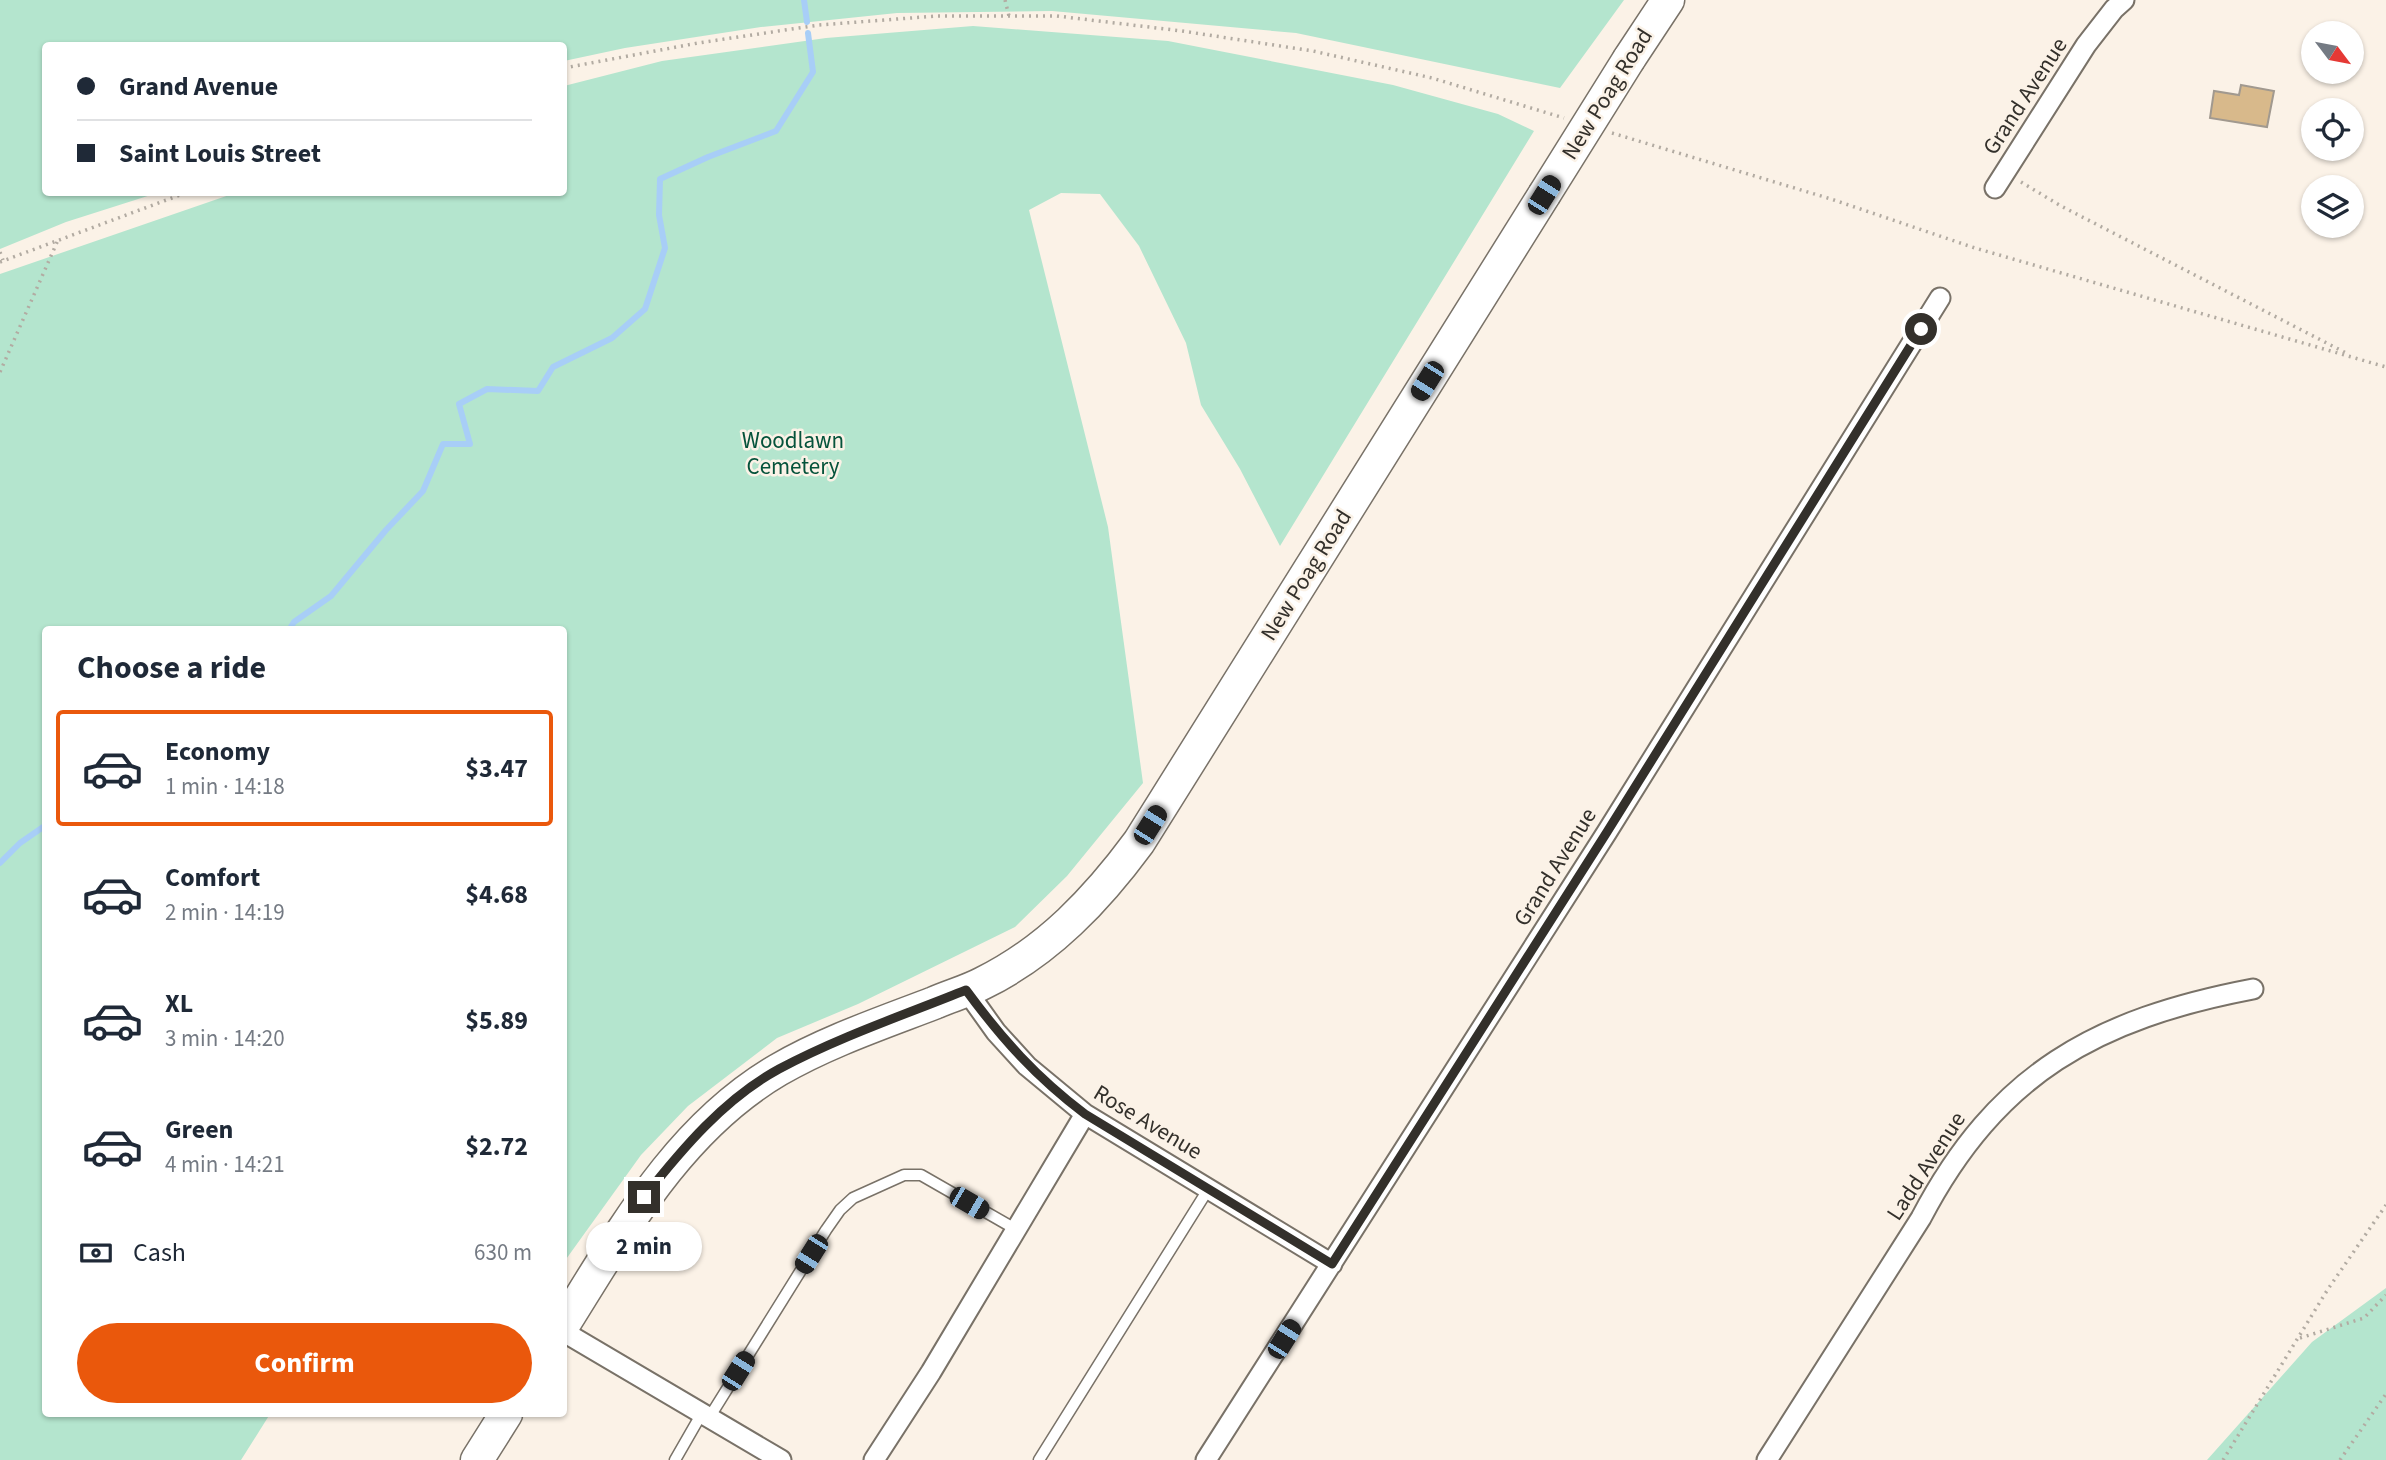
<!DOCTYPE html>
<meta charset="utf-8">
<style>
:root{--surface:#fff;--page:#f2f2f3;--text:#1f2937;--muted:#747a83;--line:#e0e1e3;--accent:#ea580c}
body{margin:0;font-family:"Source Sans 3",sans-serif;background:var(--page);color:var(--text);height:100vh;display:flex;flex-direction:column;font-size:26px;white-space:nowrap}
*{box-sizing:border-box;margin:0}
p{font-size:23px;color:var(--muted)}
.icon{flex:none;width:38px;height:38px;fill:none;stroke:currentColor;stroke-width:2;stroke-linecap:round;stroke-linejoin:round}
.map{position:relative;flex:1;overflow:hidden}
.side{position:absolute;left:42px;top:626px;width:525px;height:791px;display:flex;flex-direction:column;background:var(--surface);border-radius:7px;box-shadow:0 2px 5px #0004}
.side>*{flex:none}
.hud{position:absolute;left:42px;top:42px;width:525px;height:154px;border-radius:7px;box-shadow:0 2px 5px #0004;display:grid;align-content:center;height:154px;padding:0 35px;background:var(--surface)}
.needle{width:46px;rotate:122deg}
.tools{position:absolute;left:2301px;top:21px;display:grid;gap:14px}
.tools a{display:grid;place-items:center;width:63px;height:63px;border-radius:50%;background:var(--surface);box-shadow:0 2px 5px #0004;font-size:35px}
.end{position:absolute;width:32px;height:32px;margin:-16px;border:9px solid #33302b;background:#fff;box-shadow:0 0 0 4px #fff}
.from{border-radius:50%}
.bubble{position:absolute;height:49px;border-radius:24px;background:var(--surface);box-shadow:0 2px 5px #0004;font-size:23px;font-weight:700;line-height:49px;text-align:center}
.car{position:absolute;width:21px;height:42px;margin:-21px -10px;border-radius:9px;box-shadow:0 0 5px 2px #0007;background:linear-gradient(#222 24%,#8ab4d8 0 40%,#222 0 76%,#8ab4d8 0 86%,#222 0)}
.hud b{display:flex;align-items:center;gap:24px;height:66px;font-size:26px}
.hud b+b{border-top:2px solid var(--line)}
.hud i{width:18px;height:18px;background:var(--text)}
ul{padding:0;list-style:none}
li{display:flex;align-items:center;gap:21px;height:116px;margin:0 14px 10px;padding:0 21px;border:4px solid transparent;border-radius:7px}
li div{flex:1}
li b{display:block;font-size:26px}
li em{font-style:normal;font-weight:700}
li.selected{border-color:var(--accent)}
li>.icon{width:63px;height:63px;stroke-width:1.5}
h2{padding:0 35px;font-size:32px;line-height:84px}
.pay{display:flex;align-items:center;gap:18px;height:77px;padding:0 35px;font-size:26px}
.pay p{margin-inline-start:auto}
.primary-button{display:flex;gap:14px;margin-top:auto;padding:14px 35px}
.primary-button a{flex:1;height:80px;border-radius:42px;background:var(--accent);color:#fff;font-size:28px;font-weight:700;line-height:80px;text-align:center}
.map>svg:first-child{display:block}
</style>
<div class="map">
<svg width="2386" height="1460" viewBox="0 0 2386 1460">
<rect width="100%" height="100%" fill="#fbf2e7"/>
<path fill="#b4e5ce" d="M 0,0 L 1624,0 L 1560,88 L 1296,33 L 1052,11 L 897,13 L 761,27 L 625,48 L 564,61 L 564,46 L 46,46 L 46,192 L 157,193 L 66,222 L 0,249 Z
M 973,26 L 1168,41 L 1393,85 L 1498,114 L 1534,131 L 1280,546 L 1240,469 L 1201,405 L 1186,343 L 1139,246 L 1100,194 L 1061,193 L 1029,210 L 1108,527 L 1143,783 L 1067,876 L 1015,927 L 858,1004 L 777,1038 L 688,1106 L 641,1155 L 564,1262 L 564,630 L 46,630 L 46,1414 L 270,1414 L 241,1460 L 0,1460 L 0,274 L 235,193 L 564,192 L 564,86 L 662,61 L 826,38 Z
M 2386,1288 L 2386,1460 L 2207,1460 L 2312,1342 Z"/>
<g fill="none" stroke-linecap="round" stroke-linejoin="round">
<path stroke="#a8cef7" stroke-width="6" d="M 804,0 L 807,22
M 289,630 L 294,622 L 331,596 L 386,530 L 423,491 L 443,444 L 470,444 L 459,404 L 487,389 L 538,391 L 553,367 L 612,338 L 645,309 L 665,248 L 659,215 L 660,179 L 708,157 L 776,131 L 813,72 L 808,33
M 0,863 L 20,843 L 46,825"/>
</g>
<path fill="#d8b98b" stroke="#a1998f" stroke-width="2" d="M 2241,85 L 2274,91 L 2267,127 L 2210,118 L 2214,91 L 2239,95 Z"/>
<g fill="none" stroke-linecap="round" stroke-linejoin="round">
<g stroke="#797268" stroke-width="13">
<path id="lane" d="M 709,1418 L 826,1230 L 840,1210 L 853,1198 L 904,1175 L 921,1175 L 1017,1230
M 675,1460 L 702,1413
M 1039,1460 L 1209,1188"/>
</g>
<g stroke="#797268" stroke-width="23">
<path id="street" d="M 1995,188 L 2086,45 L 2114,9 L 2124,0
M 966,990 L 996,1032 L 1027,1066 L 1085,1114 L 1332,1264
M 564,1332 L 781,1460
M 874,1460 L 931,1372 L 1085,1114
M 1206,1460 L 1607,832 L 1940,298
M 1767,1460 L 1921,1218 C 1997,1073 2096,1019 2253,989"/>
</g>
<g stroke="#797268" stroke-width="35">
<path id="primary" d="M 1629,59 L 1668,0
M 564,1324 C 623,1230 679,1128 778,1070 C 826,1042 882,1023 934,1003 C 950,996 968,991 983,983 C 1048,951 1097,899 1139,842 L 1544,195
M 477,1460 L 506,1414"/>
</g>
<path stroke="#b2aba2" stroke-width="3.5" stroke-dasharray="2 5" stroke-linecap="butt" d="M 1005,0 L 1009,16
M 564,68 L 698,43 L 819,25 L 937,16 L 1057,16 L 1182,31 L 1313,51 L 1432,78 L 1564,118
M 1612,133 L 1831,199 L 1975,248 L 2386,367
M 2021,182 L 2061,206 L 2348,354
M 0,252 L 3,260
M 0,262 L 188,192
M 0,372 L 58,240
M 2300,1338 L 2364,1318 L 2386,1295
M 2223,1460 L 2328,1289 L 2386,1205
M 2340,1460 L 2386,1394"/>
<use href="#lane" stroke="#fff" stroke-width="10"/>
<use href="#street" stroke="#fff" stroke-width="19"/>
<use href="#primary" stroke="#fff" stroke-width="32"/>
<g stroke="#797268" stroke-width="35" stroke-linecap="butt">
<path id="primary-bridge" d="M 1544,195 L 1629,59"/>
</g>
<use href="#primary-bridge" stroke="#fff" stroke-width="32"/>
</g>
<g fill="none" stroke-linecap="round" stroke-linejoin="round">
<path stroke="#33302b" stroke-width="9" d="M 644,1197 C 682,1149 724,1099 779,1069 C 839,1037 904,1015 966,990 C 1002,1039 1036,1077 1085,1114 L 1332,1264 L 1607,832 L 1921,329"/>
</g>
<g text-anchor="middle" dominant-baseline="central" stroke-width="5" stroke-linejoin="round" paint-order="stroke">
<g font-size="23" fill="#33302b" stroke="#fbf2e7">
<text transform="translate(1607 94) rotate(-58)">New Poag Road</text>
<text transform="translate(2025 96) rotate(-57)">Grand Avenue</text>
<text transform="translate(1306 575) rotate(-58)">New Poag Road</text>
<text transform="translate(1555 867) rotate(-58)">Grand Avenue</text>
<text transform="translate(1148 1122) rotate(31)">Rose Avenue</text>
<text transform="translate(1926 1166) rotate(-57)">Ladd Avenue</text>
</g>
<g font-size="23" fill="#05533b" stroke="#fbf2e7">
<text x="793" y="440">Woodlawn<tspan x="793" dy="26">Cemetery</tspan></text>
</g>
</g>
</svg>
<div class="tools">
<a><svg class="needle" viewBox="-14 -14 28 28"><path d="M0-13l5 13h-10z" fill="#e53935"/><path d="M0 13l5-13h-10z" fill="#747a83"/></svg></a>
<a><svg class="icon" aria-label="locate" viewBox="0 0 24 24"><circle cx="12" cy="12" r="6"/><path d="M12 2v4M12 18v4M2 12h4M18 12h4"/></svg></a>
<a><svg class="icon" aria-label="layers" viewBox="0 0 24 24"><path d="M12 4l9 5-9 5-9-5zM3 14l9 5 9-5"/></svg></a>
</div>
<i class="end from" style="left:1921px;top:329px"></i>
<i class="end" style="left:644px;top:1197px"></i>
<div class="bubble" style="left:586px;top:1222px;width:116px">2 min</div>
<i class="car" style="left:1544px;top:195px;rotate:32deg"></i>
<i class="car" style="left:1427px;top:381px;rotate:212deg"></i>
<i class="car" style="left:1150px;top:825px;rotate:32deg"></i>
<i class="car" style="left:969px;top:1203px;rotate:120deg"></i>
<i class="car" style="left:811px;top:1254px;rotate:212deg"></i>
<i class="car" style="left:1284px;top:1339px;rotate:32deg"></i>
<i class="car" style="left:738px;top:1371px;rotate:32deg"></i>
<div class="hud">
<b><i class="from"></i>Grand Avenue</b>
<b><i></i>Saint Louis Street</b>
</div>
<section class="side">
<h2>Choose a ride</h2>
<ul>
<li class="selected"><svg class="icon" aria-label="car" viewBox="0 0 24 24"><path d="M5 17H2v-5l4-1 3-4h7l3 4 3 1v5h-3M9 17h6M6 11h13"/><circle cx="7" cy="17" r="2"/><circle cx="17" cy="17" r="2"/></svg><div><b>Economy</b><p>1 min · 14:18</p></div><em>$3.47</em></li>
<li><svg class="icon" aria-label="car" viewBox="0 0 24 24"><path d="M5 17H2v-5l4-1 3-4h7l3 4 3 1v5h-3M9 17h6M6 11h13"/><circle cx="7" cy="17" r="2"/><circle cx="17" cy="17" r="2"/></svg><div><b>Comfort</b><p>2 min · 14:19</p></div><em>$4.68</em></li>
<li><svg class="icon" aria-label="car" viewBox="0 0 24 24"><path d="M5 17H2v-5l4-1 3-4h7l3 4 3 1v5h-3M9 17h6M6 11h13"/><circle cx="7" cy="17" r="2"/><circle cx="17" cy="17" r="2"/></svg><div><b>XL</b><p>3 min · 14:20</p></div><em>$5.89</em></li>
<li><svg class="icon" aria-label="car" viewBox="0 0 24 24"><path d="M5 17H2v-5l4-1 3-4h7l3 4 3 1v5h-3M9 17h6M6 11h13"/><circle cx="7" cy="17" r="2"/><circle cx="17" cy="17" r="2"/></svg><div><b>Green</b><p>4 min · 14:21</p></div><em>$2.72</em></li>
</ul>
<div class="pay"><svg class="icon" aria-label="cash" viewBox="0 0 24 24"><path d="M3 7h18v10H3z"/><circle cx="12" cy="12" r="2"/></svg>Cash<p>630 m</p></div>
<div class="primary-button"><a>Confirm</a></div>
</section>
</div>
